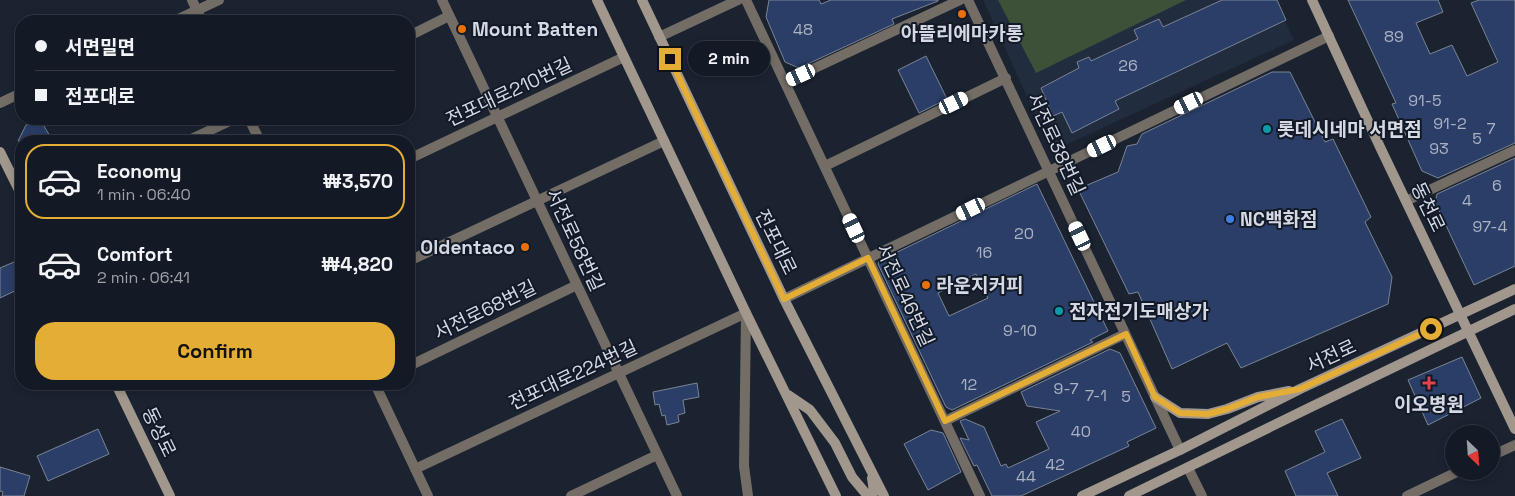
<!DOCTYPE html>
<meta charset="utf-8">
<style>
:root{--surface:#141a25;--page:#212732;--text:#f1f3f6;--muted:#9da1a7;--line:#333842;--accent:#e4ad35}
body{margin:0;font-family:"Space Grotesk","Noto Sans KR",sans-serif;background:var(--page);color:var(--text);height:100vh;display:flex;flex-direction:column;font-size:19px;white-space:nowrap}
*{box-sizing:border-box;margin:0}
p{font-size:16px;color:var(--muted)}
.icon{flex:none;width:28px;height:28px;fill:none;stroke:currentColor;stroke-width:2;stroke-linecap:round;stroke-linejoin:round}
.map{position:relative;flex:1;overflow:hidden}
.drawer{position:absolute;left:15px;top:135px;width:400px;height:255px;display:flex;flex-direction:column;background:var(--surface);border-radius:20px;box-shadow:0 2px 8px #0003,0 0 0 1px var(--line)}
.drawer>*{flex:none}
.banner{position:absolute;left:15px;top:15px;width:400px;height:110px;border-radius:20px;box-shadow:0 2px 8px #0003,0 0 0 1px var(--line);display:grid;align-content:center;height:110px;padding:0 20px;background:var(--surface)}
.needle{width:32px;rotate:155deg}
.fabs{position:absolute;left:1445px;top:425px;display:grid;gap:10px}
.fabs a{display:grid;place-items:center;width:55px;height:55px;border-radius:50%;background:var(--surface);box-shadow:0 2px 8px #0003,0 0 0 1px var(--line);font-size:25px}
.end{position:absolute;width:22px;height:22px;margin:-11px;border:6px solid #e4ad35;background:#111;box-shadow:0 0 0 2px #111}
.from{border-radius:50%}
.bubble{position:absolute;height:35px;border-radius:18px;background:var(--surface);box-shadow:0 2px 8px #0003,0 0 0 1px var(--line);font-size:16px;font-weight:600;line-height:35px;text-align:center}
.car{position:absolute;width:15px;height:30px;margin:-15px -8px;border-radius:6px;box-shadow:0 0 4px 1px #0007;background:linear-gradient(#fff 24%,#345 0 40%,#fff 0 76%,#345 0 86%,#fff 0)}
.banner b{display:flex;align-items:center;gap:18px;height:48px;font-size:19px}
.banner b+b{border-top:1px solid var(--line)}
.banner i{width:12px;height:12px;background:var(--text)}
ul{padding:9px 0 0;list-style:none}
li{display:flex;align-items:center;gap:15px;height:75px;margin:0 10px 8px;padding:0 10px;border:2px solid transparent;border-radius:20px}
li div{flex:1}
li b{display:block;font-size:19px}
li em{font-style:normal;font-weight:600}
li.active{border-color:var(--accent)}
li>.icon{width:45px;height:45px;stroke-width:1.5}
.action{display:flex;gap:10px;margin-top:auto;padding:10px 20px}
.action a{flex:1;height:58px;border-radius:20px;background:var(--accent);color:#111;font-size:20px;font-weight:600;line-height:58px;text-align:center}
.map>svg:first-child{display:block}
</style>
<div class="map">
<svg width="1515" height="496" viewBox="0 0 1515 496">
<rect width="100%" height="100%" fill="#1b2331"/>
<path fill="#222c3f" d="M 983,0 L 1275,0 L 1294,40 L 1052,151 Z"/>
<path fill="#3c5137" d="M 998,0 L 1186,0 L 1036,73 Z"/>
<path fill="#2a3e67" stroke="#7a8495" fill-rule="evenodd" d="M 769,0 L 819,0 L 821,4 L 831,0 L 938,0 L 938,1 L 892,19 L 894,24 L 799,68 L 785,62 L 766,17 Z
M 1222,0 L 1277,0 L 1286,20 L 1115,101 L 1119,109 L 1072,133 L 1062,112 L 1053,116 L 1041,88 L 1079,68 L 1077,62 L 1089,57 L 1091,61 L 1138,39 L 1134,30 L 1159,19 L 1163,27 Z
M 1348,0 L 1438,0 L 1443,12 L 1416,23 L 1430,54 L 1452,45 L 1467,76 L 1498,62 L 1471,3 L 1479,0 L 1515,0 L 1515,143 L 1438,178 L 1422,171 L 1392,104 L 1396,103 Z
M 926,56 L 947,99 L 919,113 L 898,70 Z
M 1272,72 L 1290,72 L 1325,142 L 1333,139 L 1371,217 L 1365,222 L 1392,277 L 1388,304 L 1241,368 L 1227,343 L 1172,369 L 1138,292 L 1129,294 L 1078,189 L 1118,172 L 1127,146 L 1137,144 L 1142,134 Z
M 40,119 L 51,138 L 44,141 L 18,141 L 26,125 Z
M 1515,158 L 1515,266 L 1474,285 L 1435,202 L 1437,194 Z
M 1037,184 L 1108,331 L 1090,340 L 1093,342 L 952,410 L 946,407 L 878,264 L 879,261 ZM 976,274 L 988,298 L 949,316 L 938,293 Z
M 21,259 L 21,288 L 0,298 L 0,268 Z
M 1110,349 L 1120,353 L 1156,428 L 1127,442 L 1129,446 L 1021,496 L 992,496 L 977,465 L 974,466 L 960,438 L 969,440 L 960,421 L 965,419 L 984,427 L 1001,466 L 1006,464 L 1008,468 L 1049,449 L 1036,422 L 1060,411 L 1027,406 L 1021,392 Z
M 1462,357 L 1481,398 L 1428,425 L 1408,380 Z
M 697,383 L 699,397 L 683,400 L 685,413 L 678,415 L 679,422 L 667,425 L 665,415 L 662,416 L 659,404 L 655,405 L 653,392 Z
M 1342,419 L 1361,458 L 1327,473 L 1338,496 L 1296,496 L 1285,471 L 1325,452 L 1315,431 Z
M 98,429 L 109,454 L 48,481 L 37,456 Z
M 931,430 L 943,433 L 961,472 L 928,490 L 904,444 Z
M 0,467 L 30,476 L 24,496 L 2,496 L 3,492 L 0,491 Z"/>
<g fill="none" stroke-linecap="round" stroke-linejoin="round">
<path stroke="#736d66" stroke-width="10" d="M 192,0 L 202,21
M 442,0 L 677,496
M 746,0 L 980,496
M 968,0 L 1180,450
M 409,36 L 449,16
M 659,37 L 738,0
M 785,82 L 960,0
M 249,119 L 260,141
M 187,141 L 234,119
M 409,159 L 624,57
M 825,166 L 1006,78
M 1406,201 L 1515,150
M 409,261 L 664,141
M 784,299 L 1329,36
M 409,366 L 577,285
M 375,384 L 428,496
M 945,421 L 1125,334
M 1491,456 L 1515,445
M 1188,468 L 1202,496
M 415,469 L 746,313 L 744,466 L 748,496
M 571,496 L 657,455
M 1407,496 L 1459,471"/>
<path stroke="#736d66" stroke-width="10" d="M 174,21 L 219,0
M 0,103 L 21,93"/>
<path stroke="#a1978c" stroke-width="10" d="M 597,0 L 746,313 L 836,496
M 642,0 L 784,299 L 884,496
M 1312,0 L 1380,147 L 1515,429
M 0,152 L 21,194
M 116,384 L 170,496
M 788,395 L 810,410 L 835,443 L 852,477 L 867,495 L 871,495 L 874,492 L 872,478
M 1155,397 L 1180,413 L 1208,414 L 1227,409 L 1258,397 L 1289,391
M 1082,496 L 1180,450 L 1300,389 L 1515,289
M 1129,496 L 1311,407 L 1515,309"/>
</g>
<g fill="none" stroke-linecap="round" stroke-linejoin="round">
<path stroke="#e4ad35" stroke-width="6" d="M 670,59 L 784,299 L 868,258 L 945,421 L 1126,334 L 1155,397 L 1180,413 L 1208,414 L 1227,409 L 1258,397 L 1300,389 L 1431,329"/>
</g>
<g fill="#e8710a" stroke="#121927" stroke-width="2">
<circle cx="962" cy="14" r="5"/>
<circle cx="462" cy="29" r="5"/>
<circle cx="525" cy="247" r="5"/>
<circle cx="926" cy="285" r="5"/>
</g>
<g fill="#0f9aa8" stroke="#121927" stroke-width="2">
<circle cx="1267" cy="129" r="5"/>
<circle cx="1059" cy="311" r="5"/>
</g>
<circle fill="#3f7fe0" stroke="#121927" stroke-width="2" cx="1230" cy="219" r="5"/>
<path fill="#e0444e" stroke="#121927" stroke-width="2" d="M1426.5 375.5h5v5h5v5h-5v5h-5v-5h-5v-5h5z"/>
<g text-anchor="middle" dominant-baseline="central" stroke-width="4" stroke-linejoin="round" paint-order="stroke">
<g font-size="16" fill="#aab2c4">
<text x="803" y="29">48</text>
<text x="1394" y="36">89</text>
<text x="1128" y="65">26</text>
<text x="1425" y="100">91-5</text>
<text x="1450" y="123">91-2</text>
<text x="1491" y="128">7</text>
<text x="1477" y="138">5</text>
<text x="1439" y="148">93</text>
<text x="1497" y="185">6</text>
<text x="1467" y="200">4</text>
<text x="1490" y="226">97-4</text>
<text x="1024" y="233">20</text>
<text x="984" y="252">16</text>
<text x="1020" y="330">9-10</text>
<text x="969" y="384">12</text>
<text x="1066" y="388">9-7</text>
<text x="1096" y="395">7-1</text>
<text x="1126" y="396">5</text>
<text x="1081" y="431">40</text>
<text x="1055" y="464">42</text>
<text x="1026" y="476">44</text>
</g>
<g font-size="19" font-weight="bold" fill="#d4d9e3" stroke="#121927" text-anchor="start">
<text x="472" y="29">Mount Batten</text>
<text x="962" y="33" text-anchor="middle">아뜰리에마카롱</text>
<text x="1277" y="129">롯데시네마 서면점</text>
<text x="1240" y="219">NC백화점</text>
<text x="515" y="247" text-anchor="end">Oldentaco</text>
<text x="936" y="285">라운지커피</text>
<text x="1069" y="311">전자전기도매상가</text>
<text x="1429" y="404" text-anchor="middle">이오병원</text>
</g>
<g font-size="19" fill="#d4d9e3" stroke="#121927">
<text transform="translate(509 92) rotate(-25)">전포대로210번길</text>
<text transform="translate(1056 144) rotate(65)">서전로38번길</text>
<text transform="translate(1428 207) rotate(64)">동천로</text>
<text transform="translate(575 240) rotate(65)">서전로58번길</text>
<text transform="translate(776 242) rotate(64)">전포대로</text>
<text transform="translate(905 295) rotate(65)">서전로46번길</text>
<text transform="translate(485 310) rotate(-26)">서전로68번길</text>
<text transform="translate(1331 356) rotate(-25)">서전로</text>
<text transform="translate(573 375) rotate(-25)">전포대로224번길</text>
<text transform="translate(159 432) rotate(64)">동성로</text>
</g>
</g>
</svg>
<div class="fabs">
<a><svg class="needle" viewBox="-14 -14 28 28"><path d="M0-13l5 13h-10z" fill="#e53935"/><path d="M0 13l5-13h-10z" fill="#9da1a7"/></svg></a>
</div>
<i class="end from" style="left:1431px;top:329px"></i>
<i class="end" style="left:670px;top:59px"></i>
<div class="bubble" style="left:688px;top:41px;width:82px">2 min</div>
<i class="car" style="left:801px;top:75px;rotate:245deg"></i>
<i class="car" style="left:954px;top:103px;rotate:64deg"></i>
<i class="car" style="left:1189px;top:103px;rotate:244deg"></i>
<i class="car" style="left:1102px;top:146px;rotate:244deg"></i>
<i class="car" style="left:971px;top:209px;rotate:244deg"></i>
<i class="car" style="left:854px;top:228px;rotate:335deg"></i>
<i class="car" style="left:1080px;top:236px;rotate:335deg"></i>
<div class="banner">
<b><i class="from"></i>서면밀면</b>
<b><i></i>전포대로</b>
</div>
<section class="drawer">
<ul>
<li class="active"><svg class="icon" aria-label="car" viewBox="0 0 24 24"><path d="M5 17H2v-5l4-1 3-4h7l3 4 3 1v5h-3M9 17h6M6 11h13"/><circle cx="7" cy="17" r="2"/><circle cx="17" cy="17" r="2"/></svg><div><b>Economy</b><p>1 min · 06:40</p></div><em>₩3,570</em></li>
<li><svg class="icon" aria-label="car" viewBox="0 0 24 24"><path d="M5 17H2v-5l4-1 3-4h7l3 4 3 1v5h-3M9 17h6M6 11h13"/><circle cx="7" cy="17" r="2"/><circle cx="17" cy="17" r="2"/></svg><div><b>Comfort</b><p>2 min · 06:41</p></div><em>₩4,820</em></li>
</ul>
<div class="action"><a>Confirm</a></div>
</section>
</div>
